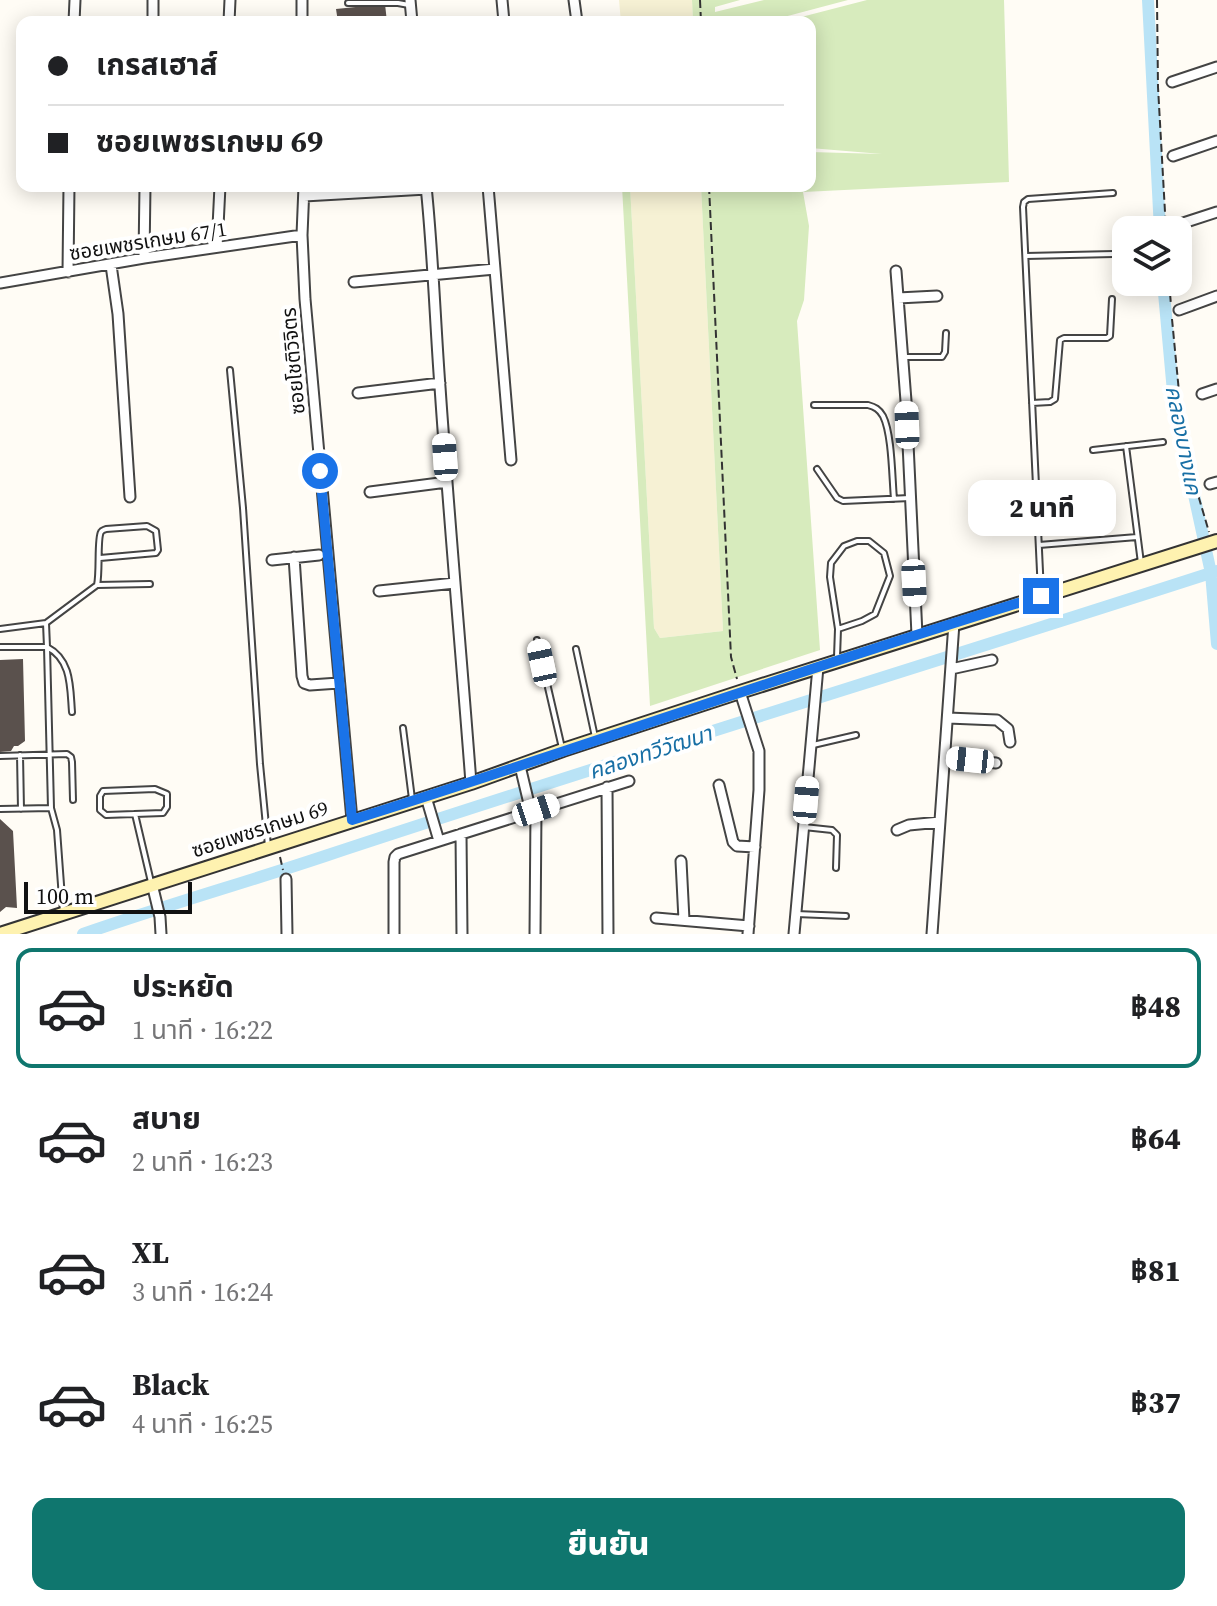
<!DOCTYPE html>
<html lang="th">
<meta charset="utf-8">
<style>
:root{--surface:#fff;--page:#f2f2f2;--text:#202124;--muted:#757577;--line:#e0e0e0;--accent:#0f766e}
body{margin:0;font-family:"Source Serif 4","Noto Sans Thai",serif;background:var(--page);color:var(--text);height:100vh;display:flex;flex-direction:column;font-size:30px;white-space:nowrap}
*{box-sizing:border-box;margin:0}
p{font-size:26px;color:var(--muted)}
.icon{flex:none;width:44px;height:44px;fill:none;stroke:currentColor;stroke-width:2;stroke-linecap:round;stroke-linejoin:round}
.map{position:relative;height:934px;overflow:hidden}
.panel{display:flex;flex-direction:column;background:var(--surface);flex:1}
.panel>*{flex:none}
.guide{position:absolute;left:16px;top:16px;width:800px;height:176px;border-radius:16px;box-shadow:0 4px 20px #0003;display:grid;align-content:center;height:176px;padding:0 32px;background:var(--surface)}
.fabs{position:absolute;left:1112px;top:216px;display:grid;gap:16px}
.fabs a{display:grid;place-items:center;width:80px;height:80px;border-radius:16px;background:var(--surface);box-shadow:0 4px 20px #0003;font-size:40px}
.scale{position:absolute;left:24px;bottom:20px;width:168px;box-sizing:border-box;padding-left:8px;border:4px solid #111;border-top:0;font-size:22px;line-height:28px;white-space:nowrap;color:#111;-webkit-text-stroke:6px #fff;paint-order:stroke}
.end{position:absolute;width:36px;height:36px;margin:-18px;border:10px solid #1a73e8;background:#fff;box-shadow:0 0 0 4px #fff}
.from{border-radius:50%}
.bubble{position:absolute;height:56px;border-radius:16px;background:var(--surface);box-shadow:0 4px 20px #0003;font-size:26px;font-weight:800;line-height:56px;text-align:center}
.car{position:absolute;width:24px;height:48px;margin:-24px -12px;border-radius:10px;box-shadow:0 0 6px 2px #0007;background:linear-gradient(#fff 24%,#345 0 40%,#fff 0 76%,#345 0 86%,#fff 0)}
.guide b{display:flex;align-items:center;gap:28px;height:76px;font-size:30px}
.guide b+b{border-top:2px solid var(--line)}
.guide i{width:20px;height:20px;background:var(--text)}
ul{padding:14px 0 0;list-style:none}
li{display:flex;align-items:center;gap:24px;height:120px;margin:0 16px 12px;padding:0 16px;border:4px solid transparent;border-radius:16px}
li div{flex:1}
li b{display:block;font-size:30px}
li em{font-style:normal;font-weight:800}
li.current{border-color:var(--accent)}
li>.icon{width:72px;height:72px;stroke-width:1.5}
.cta{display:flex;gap:16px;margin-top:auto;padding:16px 32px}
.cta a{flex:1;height:92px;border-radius:16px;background:var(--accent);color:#fff;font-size:32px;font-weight:800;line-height:92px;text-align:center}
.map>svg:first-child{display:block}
</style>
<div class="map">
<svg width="1217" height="934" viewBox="0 0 1217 934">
<rect width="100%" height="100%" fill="#fffcf5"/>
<path fill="#f6f1d4" d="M 619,0 L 692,0 L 693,22 L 621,22 Z
M 630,186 L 701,186 L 723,631 L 660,638 L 654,628 Z"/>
<path fill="#d7ebbd" d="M 692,0 L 740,0 L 715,7 L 715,12 L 764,0 L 848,0 L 765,22 L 693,22 Z
M 867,0 L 1004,0 L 1009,182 L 803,192 L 809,226 L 804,300 L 797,321 L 820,650 L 650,706 L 622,186 L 630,186 L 654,628 L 660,638 L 723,631 L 701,186 L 810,186 L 810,152 L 882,154 L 810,148 L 810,22 L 782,22 Z"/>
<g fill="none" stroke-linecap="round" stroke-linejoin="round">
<path stroke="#b9e3f6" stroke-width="12" d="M 1148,0 L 1160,230
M 1163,282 L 1174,403 L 1211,573 L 1217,644
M 83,934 C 163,906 244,883 325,856 C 621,758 920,667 1217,571"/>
</g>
<path fill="#5a514d" d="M 385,4 L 387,22 L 338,22 L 336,9 Z
M 23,659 L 25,741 L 18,746 L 14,746 L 11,751 L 0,752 L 0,660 Z
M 0,819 L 13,831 L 17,908 L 6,907 L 0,912 Z"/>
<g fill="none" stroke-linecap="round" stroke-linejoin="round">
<g stroke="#444" stroke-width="8">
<path id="lane" d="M 348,3 L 398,3 L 409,5
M 1026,256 L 1114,254
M 905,357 L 942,357 L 945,352 L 946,333
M 230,370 L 243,508 L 260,764 L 268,846
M 1032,403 L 1050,402 L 1055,399 L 1060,340 L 1064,338 L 1107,338 L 1110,336 L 1112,299
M 814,405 L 868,405 C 875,407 879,409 883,416 C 892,434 892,477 894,499
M 1126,446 L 1141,563
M 1093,450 L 1163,442
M 817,469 L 837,498 L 843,501 L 910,498
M 1039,545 L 1137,537
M 97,585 L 150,584
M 1041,593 L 1023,207 L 1024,202 L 1028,199 L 1113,193
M 46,623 L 97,585 C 100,573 97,538 101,532 C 102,530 104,530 106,529 L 147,526 L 156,531 L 158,550 L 156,553 L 100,558
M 0,629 L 46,623 L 47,647 C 72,660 70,688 72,712
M 537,640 L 562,748
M 0,647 L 47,647 L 51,808 L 57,830 L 63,912
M 576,649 L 595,737
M 837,657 L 838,629 L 830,577 L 831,563 L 844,546 L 857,541 L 869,541 L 884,553 L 890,576 L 875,614 L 862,621 L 838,629
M 403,728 L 412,799
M 813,745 L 856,735
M 20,755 L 21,809
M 0,756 L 67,754 L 71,757 L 72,762 L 73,800
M 155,789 L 167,794 L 167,807 L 163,813 L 106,815 L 100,810 L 100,796 L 103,791 Z
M 0,809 L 51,808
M 135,814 L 151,882
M 804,827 L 832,830 L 837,835 L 836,868
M 796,914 L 846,916"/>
</g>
<g stroke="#444" stroke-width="13">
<path id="street" d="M 302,0 L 302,22
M 410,0 L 412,22
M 502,0 L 504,22
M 574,0 L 577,22
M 74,22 L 75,0
M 153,22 L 153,0
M 229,22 L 230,0
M 1172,82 L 1217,67
M 1173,156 L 1217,141
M 304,186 L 302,235 L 305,299 L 352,820
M 426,186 C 433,253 435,320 440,387 C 449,519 461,651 471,783
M 488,186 L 511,460
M 304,196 L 427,189
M 1177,225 L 1217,212
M 217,247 L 220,186
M 144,258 L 145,186
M 111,265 L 118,314 L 130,497
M 896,271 L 906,401 L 917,635
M 68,272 L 69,186
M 354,282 L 495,269
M 0,283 L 144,258 L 302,235
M 898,298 L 937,296
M 1179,310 L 1217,296
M 358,393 L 440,383
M 1202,394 L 1217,389
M 1210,484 L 1217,482
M 370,492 L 447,482
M 294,557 L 302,676 L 304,683 L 310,685 L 339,683
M 272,560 L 319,555
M 379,591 L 455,583
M 951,669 L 992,660
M 740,692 L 759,751 L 759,790 L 748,934
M 948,718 L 997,720 L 1008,729 L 1010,742
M 945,758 L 996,763
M 520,766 L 531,812
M 719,785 L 733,842 L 737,846 L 755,847
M 607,787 L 608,934
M 426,797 L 439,841
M 897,830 L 909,825 L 940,822
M 461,834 L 462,934
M 681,861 L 684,920
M 286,879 L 287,934
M 152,884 L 160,917 L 161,934
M 656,918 L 749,926
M 394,934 L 394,862 L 395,857 L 398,854 L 629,781
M 535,934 L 536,810
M 794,934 L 818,667
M 932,934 L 954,623"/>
</g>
<g stroke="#333" stroke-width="16">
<path id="secondary" d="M 0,934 L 471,783 L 563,750 L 740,692 L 1217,541"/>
</g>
<path stroke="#333" stroke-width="2" stroke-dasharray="8 4" stroke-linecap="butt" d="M 700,0 L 701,22
M 1157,0 L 1158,87 L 1166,230
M 709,186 L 731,657 L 737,679
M 1169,282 L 1171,305
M 1172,319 L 1179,392 L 1196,488 L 1209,532
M 280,857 L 283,870"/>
<use href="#lane" stroke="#fff" stroke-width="4"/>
<use href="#street" stroke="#fff" stroke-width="9"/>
<use href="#secondary" stroke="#fef2b0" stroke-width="12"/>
</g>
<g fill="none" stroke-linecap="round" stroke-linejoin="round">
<path stroke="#1a73e8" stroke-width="10" d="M 320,471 L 352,820 C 582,748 810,666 1041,596"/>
</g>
<g text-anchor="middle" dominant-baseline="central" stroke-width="8" stroke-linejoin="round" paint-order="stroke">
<g font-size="20" fill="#111" stroke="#fff">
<text transform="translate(148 241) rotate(-9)">ซอยเพชรเกษม 67/1</text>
<text transform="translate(293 361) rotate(-95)">ซอยโชติวิจิตร</text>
<text transform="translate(260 829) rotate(-18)">ซอยเพชรเกษม 69</text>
</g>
<g font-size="22" font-style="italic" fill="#186fa5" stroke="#fff">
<text transform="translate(1184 440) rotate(79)">คลองบางแค</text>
<text transform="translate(650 752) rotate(-18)">คลองทวีวัฒนา</text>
</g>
</g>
</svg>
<div class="fabs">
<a><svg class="icon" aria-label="layers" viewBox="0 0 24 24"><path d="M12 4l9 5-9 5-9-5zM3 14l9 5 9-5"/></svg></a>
</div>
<div class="scale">100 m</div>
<i class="end from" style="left:320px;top:471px"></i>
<i class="end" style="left:1041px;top:596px"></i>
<div class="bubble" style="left:968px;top:480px;width:148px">2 นาที</div>
<i class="car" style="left:907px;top:425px;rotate:358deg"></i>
<i class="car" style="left:445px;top:457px;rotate:356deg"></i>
<i class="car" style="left:914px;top:583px;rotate:177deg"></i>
<i class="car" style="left:542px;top:663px;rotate:348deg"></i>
<i class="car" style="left:970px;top:760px;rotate:276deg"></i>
<i class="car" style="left:806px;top:800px;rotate:5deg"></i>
<i class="car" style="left:536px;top:810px;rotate:72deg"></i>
<div class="guide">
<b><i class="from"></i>เกรสเฮาส์</b>
<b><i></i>ซอยเพชรเกษม 69</b>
</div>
</div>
<section class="panel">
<ul>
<li class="current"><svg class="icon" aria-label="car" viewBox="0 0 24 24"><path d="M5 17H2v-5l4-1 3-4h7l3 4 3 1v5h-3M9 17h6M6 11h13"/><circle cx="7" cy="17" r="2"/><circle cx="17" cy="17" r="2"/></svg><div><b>ประหยัด</b><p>1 นาที · 16:22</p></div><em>฿48</em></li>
<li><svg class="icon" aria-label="car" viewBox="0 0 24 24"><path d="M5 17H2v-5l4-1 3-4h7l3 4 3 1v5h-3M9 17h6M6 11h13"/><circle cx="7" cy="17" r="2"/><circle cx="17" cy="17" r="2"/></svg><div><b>สบาย</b><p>2 นาที · 16:23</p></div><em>฿64</em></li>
<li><svg class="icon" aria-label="car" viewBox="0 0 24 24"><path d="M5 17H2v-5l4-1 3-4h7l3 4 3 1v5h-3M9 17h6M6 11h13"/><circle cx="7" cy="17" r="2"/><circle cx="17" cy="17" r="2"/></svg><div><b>XL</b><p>3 นาที · 16:24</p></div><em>฿81</em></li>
<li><svg class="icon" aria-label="car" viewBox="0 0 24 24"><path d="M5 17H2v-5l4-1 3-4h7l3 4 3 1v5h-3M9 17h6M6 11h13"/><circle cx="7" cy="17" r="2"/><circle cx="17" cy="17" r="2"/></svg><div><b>Black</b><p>4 นาที · 16:25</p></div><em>฿37</em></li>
</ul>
<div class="cta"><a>ยืนยัน</a></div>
</section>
